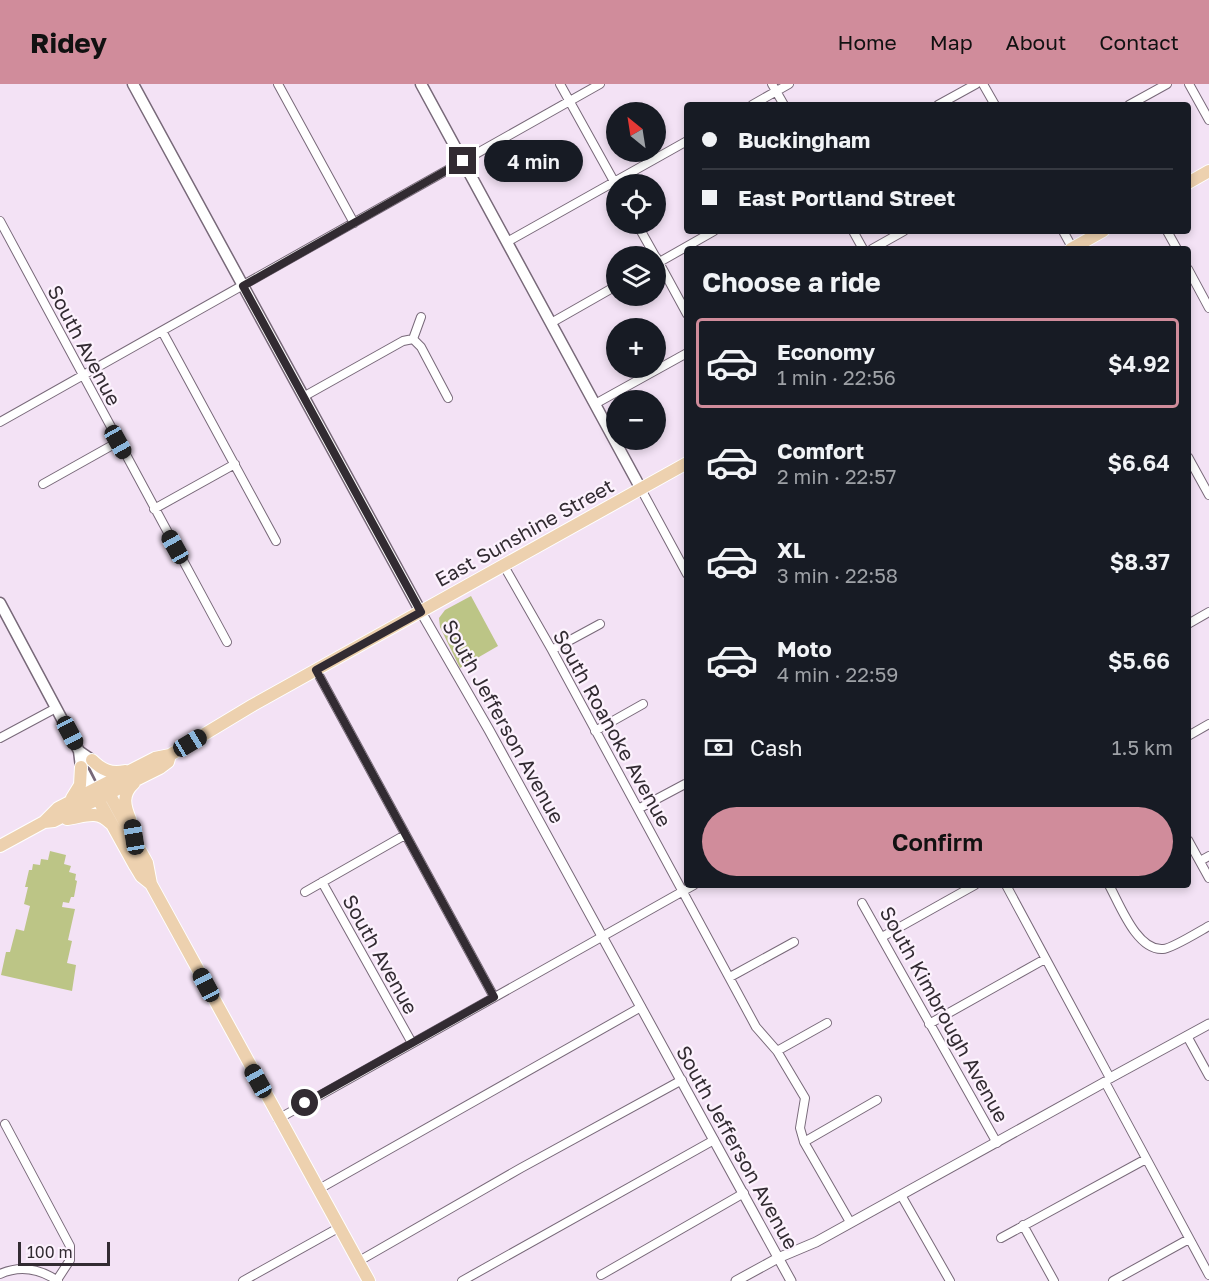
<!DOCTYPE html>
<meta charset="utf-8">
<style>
:root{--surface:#171b24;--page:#20242c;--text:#f1f3f6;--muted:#9ea1a6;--line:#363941;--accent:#d08c9b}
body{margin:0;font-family:"Golos Text",sans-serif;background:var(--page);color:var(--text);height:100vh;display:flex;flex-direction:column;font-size:22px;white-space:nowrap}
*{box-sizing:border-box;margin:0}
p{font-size:20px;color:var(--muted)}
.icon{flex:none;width:33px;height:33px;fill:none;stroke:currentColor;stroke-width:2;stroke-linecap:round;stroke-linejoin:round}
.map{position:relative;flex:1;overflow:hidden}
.panel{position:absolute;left:684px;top:162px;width:507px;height:642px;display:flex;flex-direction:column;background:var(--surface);border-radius:6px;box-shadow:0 3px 9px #0003}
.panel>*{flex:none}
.banner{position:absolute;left:684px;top:18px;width:507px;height:132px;border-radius:6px;box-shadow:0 3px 9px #0003;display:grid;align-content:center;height:132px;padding:0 18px;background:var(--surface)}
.needle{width:39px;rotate:330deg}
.controls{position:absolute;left:606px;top:18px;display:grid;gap:12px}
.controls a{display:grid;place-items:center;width:60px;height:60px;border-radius:50%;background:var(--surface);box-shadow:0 3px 9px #0003;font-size:30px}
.scale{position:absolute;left:18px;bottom:15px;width:92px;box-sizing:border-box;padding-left:6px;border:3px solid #322b32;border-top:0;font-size:16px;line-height:21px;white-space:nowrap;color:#322b32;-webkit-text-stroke:4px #fcf2fd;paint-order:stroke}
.end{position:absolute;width:27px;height:27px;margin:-14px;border:8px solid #322b32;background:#fff;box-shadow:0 0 0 3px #fff}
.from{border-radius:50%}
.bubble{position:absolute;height:42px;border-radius:21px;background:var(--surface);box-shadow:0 3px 9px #0003;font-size:20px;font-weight:600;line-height:42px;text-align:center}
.car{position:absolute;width:18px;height:36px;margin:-18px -9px;border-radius:8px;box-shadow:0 0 4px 2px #0007;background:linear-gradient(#222 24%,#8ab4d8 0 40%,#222 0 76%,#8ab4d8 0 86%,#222 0)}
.banner b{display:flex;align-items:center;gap:21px;height:57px;font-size:22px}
.banner b+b{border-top:2px solid var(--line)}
.banner i{width:15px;height:15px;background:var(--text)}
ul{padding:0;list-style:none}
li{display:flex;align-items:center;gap:18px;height:90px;margin:0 12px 9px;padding:0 6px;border:3px solid transparent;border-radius:6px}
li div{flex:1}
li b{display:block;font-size:22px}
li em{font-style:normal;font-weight:600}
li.current{border-color:var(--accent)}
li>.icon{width:54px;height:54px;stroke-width:1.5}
h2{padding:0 18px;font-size:27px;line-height:72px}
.pay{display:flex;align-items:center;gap:15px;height:66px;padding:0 18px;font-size:22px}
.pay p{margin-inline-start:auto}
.primary-button{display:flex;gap:12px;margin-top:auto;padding:12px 18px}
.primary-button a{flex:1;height:69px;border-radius:36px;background:var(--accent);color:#111;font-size:24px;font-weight:600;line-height:69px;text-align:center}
header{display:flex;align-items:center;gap:36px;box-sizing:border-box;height:84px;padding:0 30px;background:var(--accent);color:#111}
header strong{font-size:28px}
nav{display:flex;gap:33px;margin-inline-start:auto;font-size:21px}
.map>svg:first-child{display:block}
</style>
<header>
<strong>Ridey</strong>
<nav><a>Home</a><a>Map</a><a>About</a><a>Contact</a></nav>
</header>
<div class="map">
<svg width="1209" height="1197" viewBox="0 0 1209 1197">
<rect width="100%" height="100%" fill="#f3e2f5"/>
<path fill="#bcc586" d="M 471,512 L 498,562 L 460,584 L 440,543 L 439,534 L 445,526 Z
M 50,767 L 66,771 L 64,780 L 71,782 L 69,788 L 76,790 L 75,796 L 77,797 L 74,813 L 71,813 L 69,819 L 63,818 L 62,823 L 75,825 L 68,856 L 72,857 L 67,879 L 76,881 L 72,907 L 1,891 L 6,868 L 10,868 L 16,845 L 24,847 L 30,822 L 24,820 L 28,803 L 25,803 L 29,786 L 32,786 L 33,780 L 40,781 L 41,775 L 48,776 Z"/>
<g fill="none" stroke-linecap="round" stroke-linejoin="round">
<g stroke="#786979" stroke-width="10">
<path id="minor" d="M 278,0 L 354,139
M 560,0 L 616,101
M 772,0 L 784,21
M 983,0 L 995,21
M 1189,0 L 1209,36
M 752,21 L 789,0
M 938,21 L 976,0
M 1129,21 L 1167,0
M 0,137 L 227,558
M 637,140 L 655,172
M 853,147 L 863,165
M 1063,147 L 1073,165
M 1167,147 L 1177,165
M 507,158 L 687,57
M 872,165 L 904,147
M 656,173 L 687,230
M 656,180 L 714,147
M 1188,185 L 1209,224
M 551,239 L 616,202
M 162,247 L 276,457
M 413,255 L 421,263 L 448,314
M 413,255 L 421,233
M 303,313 L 403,257 L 413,255
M 595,320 L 687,269
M 0,338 L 600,0
M 1188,373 L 1209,411
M 43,400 L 118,358
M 641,405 L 687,490
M 154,425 L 235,380
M 504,482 L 552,566 L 756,943 L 777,967 L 805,1014 L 800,1044 L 804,1058 L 850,1138
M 1188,540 L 1209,528
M 552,566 L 600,540
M 316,586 L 494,913
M 595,647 L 643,620
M 1188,652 L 1209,640
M 0,654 L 56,624
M 638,725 L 685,700
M 1188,756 L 1209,794
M 1200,777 L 1209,772
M 322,798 L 412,959
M 1006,801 L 1110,994 L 1105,998 L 1209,1191
M 1109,801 C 1120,821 1137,867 1163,865 C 1171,865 1200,847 1209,842
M 305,808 L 405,751
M 862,819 L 997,1059
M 882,853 L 975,801
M 730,893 L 794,858
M 929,940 L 1045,875
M 1187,952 L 1209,992
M 777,967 L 827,939
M 278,1035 L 694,801
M 5,1040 L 70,1162 L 70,1176 L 57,1196
M 804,1058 L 877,1016
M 319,1105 L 641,923
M 901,1111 L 950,1197
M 1023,1141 L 1054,1197
M 1001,1154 L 1146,1075
M 359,1177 L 521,1084 L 682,996
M 0,1190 C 20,1181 40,1185 58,1197
M 601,1191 L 744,1109
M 243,1197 L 340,1143
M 462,1197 L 714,1056
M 1113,1197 L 1189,1155"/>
</g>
<g stroke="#786979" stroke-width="11">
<path id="tertiary" d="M 421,528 L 489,646 L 791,1197
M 1110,994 L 1209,940
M 736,1197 L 778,1174 L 816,1158 L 1105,998"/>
</g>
<g stroke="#786979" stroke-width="13">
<path id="secondary" d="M 133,0 L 421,528
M 421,0 L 641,405
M 0,519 L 79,667 L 81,683 L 93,706
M 79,667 L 92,676 L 104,700"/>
</g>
<g stroke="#fff" stroke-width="14">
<path id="primary" d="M 1188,99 L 1209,87
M 1071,165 L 1103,147
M 92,676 C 102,686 111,690 125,687
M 106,704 L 147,779 L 151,800
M 93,706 L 135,782 L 141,792 L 151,800 L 369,1197
M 72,714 L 80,701 L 81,683
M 67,735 C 83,733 97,725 110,739
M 130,735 C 124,721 122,710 134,699
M 44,738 L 58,724 L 155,674 L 170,671 L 253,621 L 687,379
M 0,762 L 44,738 L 54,737 L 160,684 L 168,678 L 170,671"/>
</g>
<use href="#minor" stroke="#fff" stroke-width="8"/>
<use href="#tertiary" stroke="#fff" stroke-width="9"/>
<use href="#secondary" stroke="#fff" stroke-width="10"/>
<use href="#primary" stroke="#edd1af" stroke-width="12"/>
</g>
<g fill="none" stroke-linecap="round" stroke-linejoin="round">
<path stroke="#322b32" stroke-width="8" d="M 305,1019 L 494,913 L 316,586 L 421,528 L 243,202 L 463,77"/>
</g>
<g text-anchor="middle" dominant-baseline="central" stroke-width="4.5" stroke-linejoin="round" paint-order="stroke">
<g font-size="20" fill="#322b32" stroke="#fcf2fd">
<text transform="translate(85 261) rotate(62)">South Avenue</text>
<text transform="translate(524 448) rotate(-29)">East Sunshine Street</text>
<text transform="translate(504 637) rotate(61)">South Jefferson Avenue</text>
<text transform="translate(613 644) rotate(61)">South Roanoke Avenue</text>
<text transform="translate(381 870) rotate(61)">South Avenue</text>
<text transform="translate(945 930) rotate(61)">South Kimbrough Avenue</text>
<text transform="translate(738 1063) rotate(61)">South Jefferson Avenue</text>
</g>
</g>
</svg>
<div class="controls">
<a><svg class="needle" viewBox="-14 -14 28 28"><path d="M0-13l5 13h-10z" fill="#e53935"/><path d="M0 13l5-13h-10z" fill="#9ea1a6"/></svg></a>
<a><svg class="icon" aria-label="locate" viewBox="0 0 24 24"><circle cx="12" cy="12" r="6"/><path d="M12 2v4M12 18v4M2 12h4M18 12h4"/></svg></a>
<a><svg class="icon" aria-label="layers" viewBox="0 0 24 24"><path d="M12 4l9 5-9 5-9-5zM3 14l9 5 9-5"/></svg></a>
<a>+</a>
<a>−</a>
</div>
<div class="scale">100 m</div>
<i class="end from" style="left:305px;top:1019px"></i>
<i class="end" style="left:463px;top:77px"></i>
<div class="bubble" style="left:484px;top:56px;width:99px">4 min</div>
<i class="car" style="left:118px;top:358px;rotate:151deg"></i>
<i class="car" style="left:175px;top:463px;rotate:331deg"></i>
<i class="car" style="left:70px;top:649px;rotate:152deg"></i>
<i class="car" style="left:190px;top:659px;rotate:59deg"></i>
<i class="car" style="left:134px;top:753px;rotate:351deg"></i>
<i class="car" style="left:206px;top:901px;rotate:332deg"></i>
<i class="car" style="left:258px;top:997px;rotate:331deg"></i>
<div class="banner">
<b><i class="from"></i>Buckingham</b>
<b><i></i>East Portland Street</b>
</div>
<section class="panel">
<h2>Choose a ride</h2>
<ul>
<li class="current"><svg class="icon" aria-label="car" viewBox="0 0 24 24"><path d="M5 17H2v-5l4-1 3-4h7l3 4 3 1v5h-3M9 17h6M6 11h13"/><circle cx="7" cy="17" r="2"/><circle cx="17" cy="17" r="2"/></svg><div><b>Economy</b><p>1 min · 22:56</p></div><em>$4.92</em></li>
<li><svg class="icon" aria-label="car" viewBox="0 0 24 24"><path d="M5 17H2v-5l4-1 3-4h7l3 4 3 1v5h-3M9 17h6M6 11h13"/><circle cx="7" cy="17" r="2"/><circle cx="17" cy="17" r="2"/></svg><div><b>Comfort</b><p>2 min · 22:57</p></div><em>$6.64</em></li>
<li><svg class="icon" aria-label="car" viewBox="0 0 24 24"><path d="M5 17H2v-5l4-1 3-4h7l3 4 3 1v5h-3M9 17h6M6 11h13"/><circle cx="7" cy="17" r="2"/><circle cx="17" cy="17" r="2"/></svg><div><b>XL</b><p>3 min · 22:58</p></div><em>$8.37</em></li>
<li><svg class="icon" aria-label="car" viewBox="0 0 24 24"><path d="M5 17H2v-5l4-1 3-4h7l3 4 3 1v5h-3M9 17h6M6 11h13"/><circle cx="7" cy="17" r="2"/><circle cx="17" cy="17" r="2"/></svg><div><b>Moto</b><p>4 min · 22:59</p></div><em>$5.66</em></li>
</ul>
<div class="pay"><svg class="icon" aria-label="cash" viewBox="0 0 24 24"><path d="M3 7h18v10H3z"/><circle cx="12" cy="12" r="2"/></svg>Cash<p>1.5 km</p></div>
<div class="primary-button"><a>Confirm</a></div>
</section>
</div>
